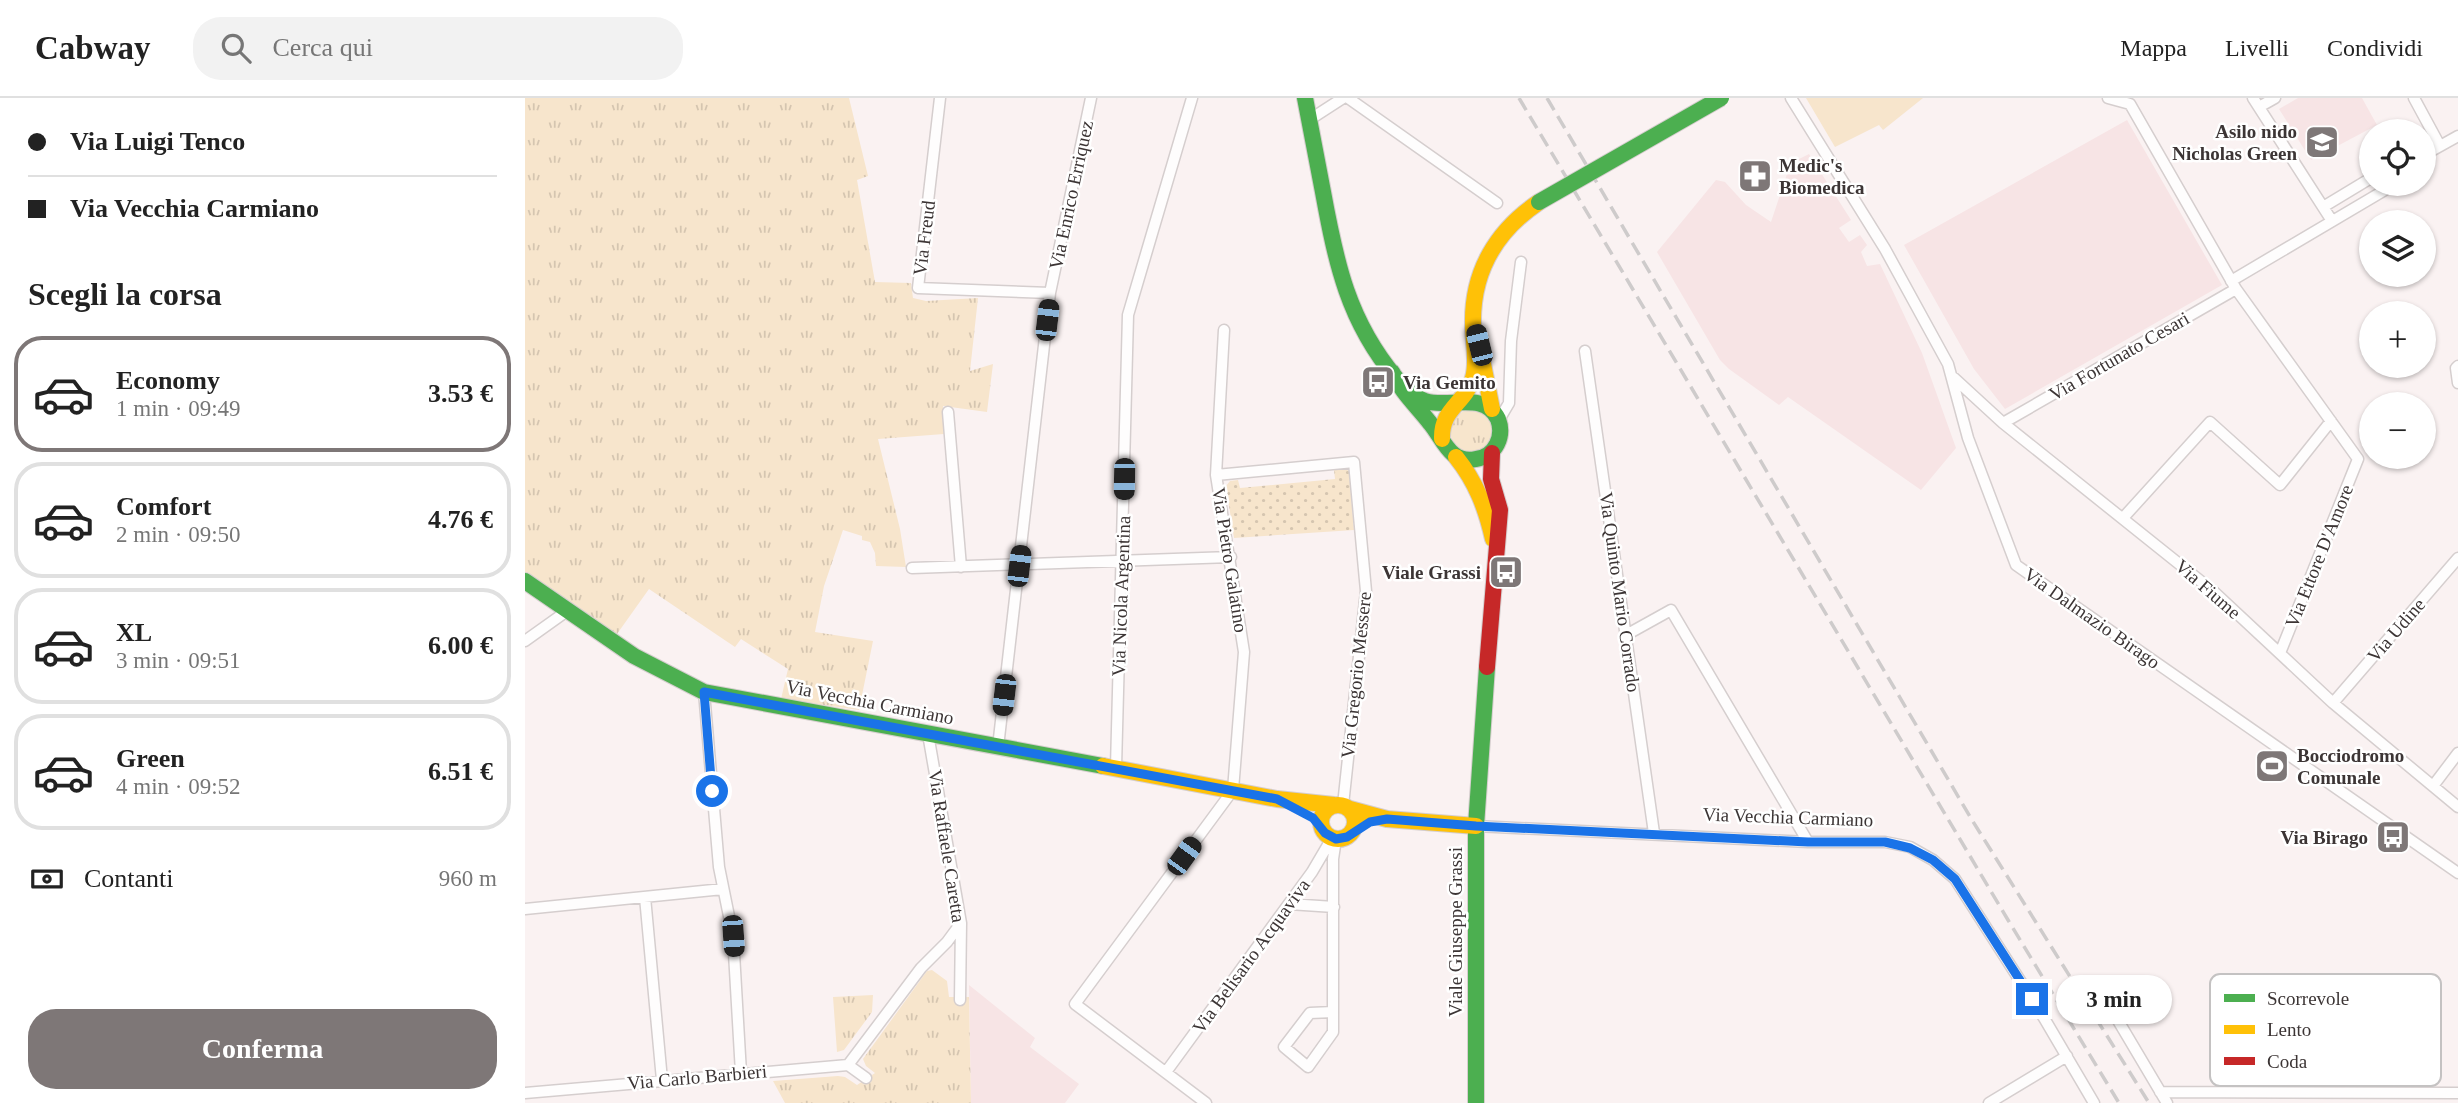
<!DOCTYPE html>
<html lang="it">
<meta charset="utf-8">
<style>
:root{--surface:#fff;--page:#f2f2f2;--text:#222;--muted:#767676;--line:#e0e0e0;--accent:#7e7777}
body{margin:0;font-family:"Times New Roman",serif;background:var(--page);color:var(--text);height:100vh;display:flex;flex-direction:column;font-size:26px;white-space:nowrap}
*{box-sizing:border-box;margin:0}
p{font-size:23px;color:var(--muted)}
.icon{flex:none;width:38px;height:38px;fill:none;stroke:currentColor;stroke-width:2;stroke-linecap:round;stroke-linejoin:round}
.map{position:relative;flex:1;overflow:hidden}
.details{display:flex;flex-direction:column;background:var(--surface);width:525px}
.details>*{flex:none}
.hud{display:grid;align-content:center;height:154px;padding:0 28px;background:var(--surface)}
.tools{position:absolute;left:1834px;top:21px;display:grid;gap:14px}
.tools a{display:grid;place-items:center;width:77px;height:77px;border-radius:50%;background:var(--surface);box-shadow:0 2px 5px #0004;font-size:35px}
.end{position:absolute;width:32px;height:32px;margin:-16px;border:9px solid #1a73e8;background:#fff;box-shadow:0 0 0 4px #fff}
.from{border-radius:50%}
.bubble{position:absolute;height:49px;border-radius:24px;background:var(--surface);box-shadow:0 2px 5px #0004;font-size:23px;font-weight:600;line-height:49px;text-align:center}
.car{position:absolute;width:21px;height:42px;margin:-21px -10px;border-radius:9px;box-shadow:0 0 5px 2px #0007;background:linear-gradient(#222 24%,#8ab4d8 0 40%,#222 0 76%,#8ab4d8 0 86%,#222 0)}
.hud b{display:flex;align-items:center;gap:24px;height:66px;font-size:26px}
.hud b+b{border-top:2px solid var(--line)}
.hud i{width:18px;height:18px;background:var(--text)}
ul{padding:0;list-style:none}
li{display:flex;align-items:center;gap:21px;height:116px;margin:0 14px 10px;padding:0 14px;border:4px solid var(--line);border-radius:28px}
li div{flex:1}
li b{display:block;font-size:26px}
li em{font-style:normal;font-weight:600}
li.active{border-color:var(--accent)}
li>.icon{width:63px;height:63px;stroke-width:1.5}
h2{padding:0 28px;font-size:32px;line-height:84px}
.pay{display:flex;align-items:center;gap:18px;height:77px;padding:0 28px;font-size:26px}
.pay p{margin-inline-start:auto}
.primary-button{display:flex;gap:14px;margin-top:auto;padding:14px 28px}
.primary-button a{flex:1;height:80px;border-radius:28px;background:var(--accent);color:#fff;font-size:28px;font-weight:600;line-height:80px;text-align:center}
header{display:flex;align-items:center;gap:42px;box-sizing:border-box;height:98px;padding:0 35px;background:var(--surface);border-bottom:2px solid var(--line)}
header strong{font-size:33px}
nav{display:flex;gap:38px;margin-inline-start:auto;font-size:24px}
.search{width:490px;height:63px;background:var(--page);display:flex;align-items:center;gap:18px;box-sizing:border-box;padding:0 24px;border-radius:28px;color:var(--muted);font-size:26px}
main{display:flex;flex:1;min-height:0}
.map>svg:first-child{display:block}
</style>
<header>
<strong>Cabway</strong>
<div class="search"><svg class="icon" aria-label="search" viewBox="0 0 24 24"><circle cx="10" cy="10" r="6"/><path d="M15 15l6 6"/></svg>Cerca qui</div>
<nav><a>Mappa</a><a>Livelli</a><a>Condividi</a></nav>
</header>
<main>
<section class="details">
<div class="hud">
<b><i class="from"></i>Via Luigi Tenco</b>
<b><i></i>Via Vecchia Carmiano</b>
</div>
<h2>Scegli la corsa</h2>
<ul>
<li class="active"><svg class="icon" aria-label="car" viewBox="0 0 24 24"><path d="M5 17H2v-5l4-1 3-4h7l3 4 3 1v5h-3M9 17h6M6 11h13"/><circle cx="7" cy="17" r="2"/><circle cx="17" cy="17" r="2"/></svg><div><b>Economy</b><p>1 min · 09:49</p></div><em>3.53 €</em></li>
<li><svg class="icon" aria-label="car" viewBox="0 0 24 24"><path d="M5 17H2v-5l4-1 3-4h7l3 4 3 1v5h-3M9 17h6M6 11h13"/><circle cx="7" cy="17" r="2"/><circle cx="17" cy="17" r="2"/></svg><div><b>Comfort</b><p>2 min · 09:50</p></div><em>4.76 €</em></li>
<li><svg class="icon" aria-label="car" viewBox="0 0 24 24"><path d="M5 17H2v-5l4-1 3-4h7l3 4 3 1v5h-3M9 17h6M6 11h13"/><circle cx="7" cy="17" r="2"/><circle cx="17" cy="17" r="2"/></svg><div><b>XL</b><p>3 min · 09:51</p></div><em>6.00 €</em></li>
<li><svg class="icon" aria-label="car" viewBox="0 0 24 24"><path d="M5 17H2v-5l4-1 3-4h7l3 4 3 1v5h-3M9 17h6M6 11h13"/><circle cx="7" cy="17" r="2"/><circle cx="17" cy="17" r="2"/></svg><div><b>Green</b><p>4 min · 09:52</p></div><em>6.51 €</em></li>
</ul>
<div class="pay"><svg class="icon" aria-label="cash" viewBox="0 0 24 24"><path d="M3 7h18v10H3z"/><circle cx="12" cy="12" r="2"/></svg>Contanti<p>960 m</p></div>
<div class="primary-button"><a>Conferma</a></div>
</section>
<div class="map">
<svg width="1933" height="1005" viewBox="0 0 1933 1005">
<defs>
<pattern id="grass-tufts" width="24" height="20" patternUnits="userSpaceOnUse" patternTransform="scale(1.75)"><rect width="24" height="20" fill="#f7e5cc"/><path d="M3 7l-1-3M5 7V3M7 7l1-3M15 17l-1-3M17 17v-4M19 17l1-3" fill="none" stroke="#d5c5b0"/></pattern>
<pattern id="park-dots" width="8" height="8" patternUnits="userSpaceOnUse" patternTransform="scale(1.75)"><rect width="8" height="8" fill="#f7e5cc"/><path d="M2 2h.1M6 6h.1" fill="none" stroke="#d5c5b0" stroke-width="1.8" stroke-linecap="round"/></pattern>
</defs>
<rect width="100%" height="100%" fill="#faf2f2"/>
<path fill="#f7e4e5" d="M 1773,0 L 1837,0 L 1852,27 L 1786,62 L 1754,11 Z
M 1602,22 L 1697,187 L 1480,311 L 1449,271 L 1379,147 Z
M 1284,56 L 1326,122 L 1314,130 L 1324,144 L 1335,137 L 1342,147 L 1336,154 L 1342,168 L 1355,166 L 1397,255 L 1431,350 L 1396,392 L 1263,299 L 1254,307 L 1204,271 L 1195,262 L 1132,154 L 1191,82 L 1200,84 L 1221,107 L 1246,124 L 1262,76 L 1270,63 Z
M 444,887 L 510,940 L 505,949 L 554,986 L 540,1005 L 446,1005 Z"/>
<path fill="url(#grass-tufts)" d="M 0,0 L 324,0 L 343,78 L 332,82 L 350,184 L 386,185 L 388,200 L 401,203 L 453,200 L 445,273 L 468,266 L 462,314 L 418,308 L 419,336 L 353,341 L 375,431 L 381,469 L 351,468 L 350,455 L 345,444 L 337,442 L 337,438 L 318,432 L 299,488 L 290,534 L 348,543 L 334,612 L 256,601 L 263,571 L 216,541 L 210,549 L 124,491 L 92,536 L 0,475 Z
M925 333a21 21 0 1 1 42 0a21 21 0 1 1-42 0Z
M 407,872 L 422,883 L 424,899 L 444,899 L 446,1005 L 260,1005 L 248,983 L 313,978 L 320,979 L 332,987 L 350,975 L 341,968 L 338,961 L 402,873 Z
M 348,897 L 347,914 L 319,952 L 312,954 L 308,899 Z"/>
<path fill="url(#park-dots)" d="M 821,371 L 824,373 L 829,432 L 709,440 L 701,388 L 705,383 L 713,382 L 715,390 L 810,381 L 809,372 Z"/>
<path fill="#f7e5cc" d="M 1281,0 L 1398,0 L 1358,32 L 1354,27 L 1310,49 Z"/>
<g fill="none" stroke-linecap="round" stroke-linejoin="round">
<g stroke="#d5cece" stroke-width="13">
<path id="street" d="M 415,0 L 393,190 L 525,195
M 823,0 L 972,105
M 1266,0 L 1360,151 L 1423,266 L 1443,340 L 1491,467 L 1933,775
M 1583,0 L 1605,6 L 1711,191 L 1833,361 L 1755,555
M 1728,0 L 1807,123
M 1889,0 L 1915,48
M 1734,9 L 1750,0
M 784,22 L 818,0
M 1899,57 L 1933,38
M 1798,109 L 1846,80
M 1706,183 L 1860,92 L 1863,86
M 1060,253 L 1129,735
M 1933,268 L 1931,270 L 1933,285
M 1429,280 L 1478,325 L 1688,493 L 1808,605 L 1933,709
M 423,314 L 436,469
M 974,322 L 984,305 L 986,243 L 996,164
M 1478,325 L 1711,191
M 691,377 L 829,364 L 841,493 L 818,707
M 1598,420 L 1685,324 L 1755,387 L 1806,323
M 387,470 L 706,459
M 1101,537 L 1146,512 L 1283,744
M 0,543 L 42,513
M 179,594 L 194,769 L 208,838 L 216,975
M 1808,605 L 1933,460
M 403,636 L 436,825 L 435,902
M 473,649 L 525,195 L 566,0
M 591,669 L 603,217 L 667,0
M 1908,688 L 1933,655
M 951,728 L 1283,744 L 1360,744 L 1385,749 L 1408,762 L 1430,781 L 1519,920 L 1569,1005
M 120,799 L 137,982
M 764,806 L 809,809
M 0,811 L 198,791
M 1585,909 L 1642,1005
M 808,914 L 785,915 L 759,949 L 783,969 L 808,934 L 808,761 L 811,741
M 323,967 L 396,870 L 422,844 L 436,825
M 641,974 L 787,774 L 807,740
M 1635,994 L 1933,995
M 0,995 L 323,967 L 341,980
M 681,1005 L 550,906 L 708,692 L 719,554 L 691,377 L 699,232
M 1464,1005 L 1542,958"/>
</g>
<g stroke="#d5cece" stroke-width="18">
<path id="fast" d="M 780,0 C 786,31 792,63 798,94 C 811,165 823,223 871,280 C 879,289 888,299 900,303 C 924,311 959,292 973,321 C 976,329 976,338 972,346 C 968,354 960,360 951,361 C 925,367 918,340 905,325 C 891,307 877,295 867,274
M 0,483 L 109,558 L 179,594 L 578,668
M 951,1005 L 951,728 L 962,569"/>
</g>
<g stroke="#d5cece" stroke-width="18">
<path id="slow" d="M 955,251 L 967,311
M 917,341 C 916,310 940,306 948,280 C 953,263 948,244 948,226 C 947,174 971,133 1014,104
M 931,359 C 951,384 961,410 968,441
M 578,668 L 752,701 L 809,707
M796 724a17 17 0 1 1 34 0a17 17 0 1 1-34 0Z
M 825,711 L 862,721 L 951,728"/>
</g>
<g stroke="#d5cece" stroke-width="18">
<path id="jam" d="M 962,569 L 975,412 L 966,381 L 967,355"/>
</g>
<use href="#street" stroke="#fefdfd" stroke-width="10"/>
<use href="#fast" stroke="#4caf50" stroke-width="16"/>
<use href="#slow" stroke="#ffc107" stroke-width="16"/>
<use href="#jam" stroke="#c62828" stroke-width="16"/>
<path stroke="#cecbcb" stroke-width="3.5" stroke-dasharray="14 7" stroke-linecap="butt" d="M 994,0 L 1483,822 L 1594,1005
M 1022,0 L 1447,722 L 1624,1005"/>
<g stroke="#d5cece" stroke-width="18" stroke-linecap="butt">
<path id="fast-bridge" d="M 1014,104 L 1196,0"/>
</g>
<use href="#fast-bridge" stroke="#4caf50" stroke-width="16"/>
</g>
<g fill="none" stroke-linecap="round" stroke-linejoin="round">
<path stroke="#1a73e8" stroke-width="9" d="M 187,693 L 179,594 L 752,701 L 788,720 L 800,735 L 811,741 L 822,739 L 845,724 L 862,721 L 951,728 L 1283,744 L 1360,744 L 1385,750 L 1408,762 L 1430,781 L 1507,901"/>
</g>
<defs>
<g id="school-square" transform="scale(1.75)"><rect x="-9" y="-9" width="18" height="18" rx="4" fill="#7e7777" stroke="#fff"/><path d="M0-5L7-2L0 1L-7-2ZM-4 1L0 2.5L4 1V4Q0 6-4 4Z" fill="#fff"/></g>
<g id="pharmacy-square" transform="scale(1.75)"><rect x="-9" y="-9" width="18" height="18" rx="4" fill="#7e7777" stroke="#fff"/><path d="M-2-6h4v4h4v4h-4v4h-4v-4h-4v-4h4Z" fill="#fff"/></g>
<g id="bus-square" transform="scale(1.75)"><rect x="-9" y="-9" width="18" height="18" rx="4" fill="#7e7777" stroke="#fff"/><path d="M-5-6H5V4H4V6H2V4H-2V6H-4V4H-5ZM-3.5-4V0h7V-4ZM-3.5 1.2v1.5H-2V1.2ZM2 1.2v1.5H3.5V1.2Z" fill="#fff"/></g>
<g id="stadium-square" transform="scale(1.75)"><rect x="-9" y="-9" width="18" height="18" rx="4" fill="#7e7777" stroke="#fff"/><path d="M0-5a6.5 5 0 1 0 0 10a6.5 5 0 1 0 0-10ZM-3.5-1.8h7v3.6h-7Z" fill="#fff"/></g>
</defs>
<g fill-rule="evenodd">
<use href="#school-square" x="1797" y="44"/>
<use href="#pharmacy-square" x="1230" y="78"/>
<use href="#bus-square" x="853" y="284"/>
<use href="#bus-square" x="981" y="474"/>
<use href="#stadium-square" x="1747" y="668"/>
<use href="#bus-square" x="1868" y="739"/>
</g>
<g text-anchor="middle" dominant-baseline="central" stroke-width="5" stroke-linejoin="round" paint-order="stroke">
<g font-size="19" font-weight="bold" fill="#3c3535" stroke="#fff" text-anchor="end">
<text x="1772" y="33">Asilo nido<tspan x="1772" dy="22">Nicholas Green</tspan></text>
<text x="1254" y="67" text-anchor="start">Medic's<tspan x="1254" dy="22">Biomedica</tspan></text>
<text x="878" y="284" text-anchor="start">Via Gemito</text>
<text x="956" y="474">Viale Grassi</text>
<text x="1772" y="657" text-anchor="start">Bocciodromo<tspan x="1772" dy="22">Comunale</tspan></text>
<text x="1843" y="739">Via Birago</text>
</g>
<g font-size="19" fill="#3c3535" stroke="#fff">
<text transform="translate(546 97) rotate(-78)">Via Enrico Erriquez</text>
<text transform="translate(399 140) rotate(-83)">Via Freud</text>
<text transform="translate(1594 258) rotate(-30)">Via Fortunato Cesari</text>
<text transform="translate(1794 458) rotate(-68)">Via Ettore D'Amore</text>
<text transform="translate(705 462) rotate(81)">Via Pietro Galatino</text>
<text transform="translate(1683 491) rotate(41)">Via Fiume</text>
<text transform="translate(1095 494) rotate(82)">Via Quinto Mario Corrado</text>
<text transform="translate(596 498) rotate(-88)">Via Nicola Argentina</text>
<text transform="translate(1567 520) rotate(35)">Via Dalmazio Birago</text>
<text transform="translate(1871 532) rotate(-49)">Via Udine</text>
<text transform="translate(831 577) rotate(-84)">Via Gregorio Messere</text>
<text transform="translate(345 604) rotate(11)">Via Vecchia Carmiano</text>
<text transform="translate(1263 719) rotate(2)">Via Vecchia Carmiano</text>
<text transform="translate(422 748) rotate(81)">Via Raffaele Caretta</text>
<text transform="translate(930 834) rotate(-90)">Viale Giuseppe Grassi</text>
<text transform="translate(726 858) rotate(-54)">Via Belisario Acquaviva</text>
<text transform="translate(172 979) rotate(-5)">Via Carlo Barbieri</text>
</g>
</g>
<rect x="1685" y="876" width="231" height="112" rx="10" fill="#fff" stroke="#c4c2c2" stroke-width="2"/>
<rect x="1699" y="896" width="31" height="8" fill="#4caf50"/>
<rect x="1699" y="927" width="31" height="9" fill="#ffc107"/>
<rect x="1699" y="959" width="31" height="8" fill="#c62828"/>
<g font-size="19" fill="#3c3535">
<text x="1742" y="907">Scorrevole</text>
<text x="1742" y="938">Lento</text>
<text x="1742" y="970">Coda</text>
</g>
</svg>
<div class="tools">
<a><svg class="icon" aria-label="locate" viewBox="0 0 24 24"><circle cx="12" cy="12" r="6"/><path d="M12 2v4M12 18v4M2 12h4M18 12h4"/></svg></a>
<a><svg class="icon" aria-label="layers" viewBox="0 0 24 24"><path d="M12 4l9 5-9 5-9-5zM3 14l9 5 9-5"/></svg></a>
<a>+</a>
<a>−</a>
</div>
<i class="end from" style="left:187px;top:693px"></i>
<i class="end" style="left:1507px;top:901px"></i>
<div class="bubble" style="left:1531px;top:877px;width:116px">3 min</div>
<i class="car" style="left:522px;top:222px;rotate:7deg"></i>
<i class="car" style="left:954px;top:247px;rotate:346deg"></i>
<i class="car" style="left:599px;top:381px;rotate:181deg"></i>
<i class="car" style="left:494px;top:468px;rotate:7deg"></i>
<i class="car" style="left:479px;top:597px;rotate:187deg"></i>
<i class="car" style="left:659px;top:758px;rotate:36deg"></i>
<i class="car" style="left:208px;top:838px;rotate:176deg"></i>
</div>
</main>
